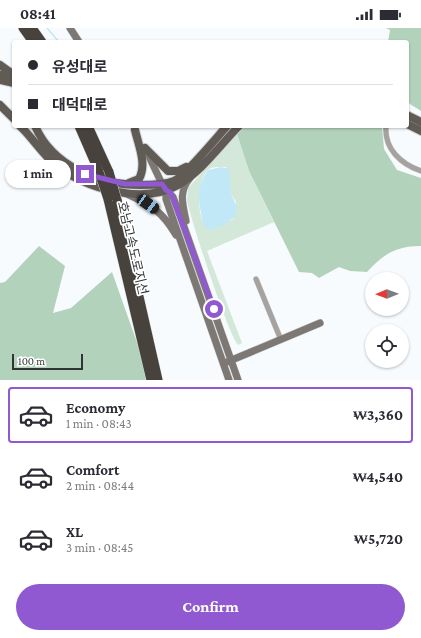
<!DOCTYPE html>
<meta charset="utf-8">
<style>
:root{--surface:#fff;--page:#f2f2f3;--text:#2b2b33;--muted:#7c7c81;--line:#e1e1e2;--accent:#9159d1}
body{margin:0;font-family:"Crimson Pro","Noto Sans KR",serif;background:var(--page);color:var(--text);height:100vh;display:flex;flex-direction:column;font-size:15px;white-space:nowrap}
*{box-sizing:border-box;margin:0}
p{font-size:13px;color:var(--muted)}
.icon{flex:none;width:22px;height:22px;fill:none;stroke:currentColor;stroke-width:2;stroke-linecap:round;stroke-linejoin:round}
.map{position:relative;height:352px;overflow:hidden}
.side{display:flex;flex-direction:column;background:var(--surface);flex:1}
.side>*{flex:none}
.guide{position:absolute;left:12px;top:12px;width:397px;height:88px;border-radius:4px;box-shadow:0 1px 3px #0004;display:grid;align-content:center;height:88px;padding:0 16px;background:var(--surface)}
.needle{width:26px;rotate:269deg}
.buttons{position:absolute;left:365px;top:244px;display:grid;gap:8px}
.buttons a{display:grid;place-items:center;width:44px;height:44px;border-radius:50%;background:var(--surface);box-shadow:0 1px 3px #0004;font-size:20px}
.scale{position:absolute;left:12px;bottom:10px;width:71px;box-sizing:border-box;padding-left:4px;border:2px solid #313437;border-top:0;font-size:11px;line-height:14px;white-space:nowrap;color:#313437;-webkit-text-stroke:3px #fff;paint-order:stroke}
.end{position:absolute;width:18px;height:18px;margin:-9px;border:5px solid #9159d1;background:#fff;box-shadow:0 0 0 2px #fff}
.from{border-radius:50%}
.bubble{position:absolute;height:28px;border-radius:14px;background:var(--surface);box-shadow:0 1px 3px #0004;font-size:13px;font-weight:700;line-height:28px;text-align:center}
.car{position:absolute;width:12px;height:24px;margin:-12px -6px;border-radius:5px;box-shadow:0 0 3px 1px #0007;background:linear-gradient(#222 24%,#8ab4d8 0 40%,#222 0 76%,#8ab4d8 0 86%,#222 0)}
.guide b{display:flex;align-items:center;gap:14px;height:38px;font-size:15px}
.guide b+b{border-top:1px solid var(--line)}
.guide i{width:10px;height:10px;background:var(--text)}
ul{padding:7px 0 0;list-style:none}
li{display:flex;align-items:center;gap:12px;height:56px;margin:0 8px 6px;padding:0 8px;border:2px solid transparent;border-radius:4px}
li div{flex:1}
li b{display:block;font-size:15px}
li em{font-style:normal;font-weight:700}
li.on{border-color:var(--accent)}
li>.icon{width:36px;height:36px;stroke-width:1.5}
.primary-button{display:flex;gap:8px;margin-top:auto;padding:8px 16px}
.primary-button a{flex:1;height:46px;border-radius:24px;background:var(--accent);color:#fff;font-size:16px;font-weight:700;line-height:46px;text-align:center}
.status{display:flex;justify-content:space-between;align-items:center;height:28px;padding:0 20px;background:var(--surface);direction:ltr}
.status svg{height:11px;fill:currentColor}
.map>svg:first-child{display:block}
</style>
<div class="status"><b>08:41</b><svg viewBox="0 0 49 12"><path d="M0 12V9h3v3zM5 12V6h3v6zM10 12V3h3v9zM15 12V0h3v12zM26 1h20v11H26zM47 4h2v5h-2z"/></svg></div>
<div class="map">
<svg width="421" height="352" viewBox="0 0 421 352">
<rect width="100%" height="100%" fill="#f8fbfe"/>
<path fill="#d3e8d9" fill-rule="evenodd" d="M 237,106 L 249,143 L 274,194 L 207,223 L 242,315 L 238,317 C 229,308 190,190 187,172 C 187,168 188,164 188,160 ZM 226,139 L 231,166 L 236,174 L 233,191 L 212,202 C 209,200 204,196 203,193 C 197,182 198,151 208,142 C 212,138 221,139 226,139 Z"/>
<path fill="#b3d2bc" d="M 386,0 L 421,0 L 421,83 L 410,76 L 407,72 L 407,14 L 388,14 L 390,2 Z
M 245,98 L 382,98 L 384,121 L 397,142 L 421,150 L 421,218 C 397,218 383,226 367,244 L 350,243 L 339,239 L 319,250 L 312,245 L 299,244 L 249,143 L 237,106 Z
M 39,218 L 65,238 L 53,285 L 71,280 L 112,244 L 140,323 L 146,352 L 0,352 L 0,255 L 5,254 Z"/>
<path fill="#c1e8f7" d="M 221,139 L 229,141 L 231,166 L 237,179 L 236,188 L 225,196 L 212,202 L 207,201 C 203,196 202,191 201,185 C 198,167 197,159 208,142 Z"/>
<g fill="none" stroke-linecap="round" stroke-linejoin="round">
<path stroke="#c1e8f7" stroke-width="1.5" d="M 47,0 L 59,14
M 119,98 L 120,99"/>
<g stroke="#d4d7da" stroke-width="6">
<path id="street" d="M 386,98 C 384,121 401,136 421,143
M 256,251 L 281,312"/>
</g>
<g stroke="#d4d7da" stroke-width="8">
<path id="secondary" d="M 70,0 L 79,14
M 146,122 L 162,156
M 127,166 C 151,177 162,183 176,207
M 186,193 C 183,177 178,164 190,150
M 227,334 L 320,295
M 229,352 L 166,171 L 166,162 L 173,169 L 182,193 L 238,352"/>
</g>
<g stroke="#d4d7da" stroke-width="10">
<path id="primary" d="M 0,37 L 14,47
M 0,47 L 14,49
M 0,52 L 14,55
M 0,77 L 14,91
M 407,87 L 421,94
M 407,96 L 421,103
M 20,98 C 33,110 42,126 55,136 C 85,161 143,177 178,157 C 202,143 220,117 239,98
M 35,98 C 53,139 100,157 141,157 C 152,157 164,157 174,153 C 185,148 217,109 227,98
M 145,120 L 168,143 L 178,143 L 186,139
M 129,155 L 139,151 C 147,136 139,119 135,102"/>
</g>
<g stroke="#d4d7da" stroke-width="10">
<path id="highway" d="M 23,0 L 33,14
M 32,0 L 42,14
M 79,98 L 99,144
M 88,98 L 109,144
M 108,171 L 151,352
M 117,172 L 158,352"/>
</g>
<use href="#street" stroke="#a6a29f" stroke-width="5"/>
<use href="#secondary" stroke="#7d7874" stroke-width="7"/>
<use href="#primary" stroke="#615b56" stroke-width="8"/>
<use href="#highway" stroke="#48423c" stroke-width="9"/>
<g stroke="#d4d7da" stroke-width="10" stroke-linecap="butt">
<path id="highway-bridge" d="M 99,144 L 108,171
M 109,144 L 117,172"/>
</g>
<use href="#highway-bridge" stroke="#48423c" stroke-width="9"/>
</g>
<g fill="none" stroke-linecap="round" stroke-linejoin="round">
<path stroke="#9159d1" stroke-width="5" d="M 85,146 L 125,156 L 162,156 L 166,162 L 171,165 L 214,281"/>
</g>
<g text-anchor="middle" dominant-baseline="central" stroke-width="3.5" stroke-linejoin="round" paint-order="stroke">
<g font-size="13" fill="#313437" stroke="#fff">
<text transform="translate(133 220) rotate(77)">호남고속도로지선</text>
</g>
</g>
</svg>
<div class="buttons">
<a><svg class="needle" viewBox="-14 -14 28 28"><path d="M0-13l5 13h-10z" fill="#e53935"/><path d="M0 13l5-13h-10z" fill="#7c7c81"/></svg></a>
<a><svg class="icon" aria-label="locate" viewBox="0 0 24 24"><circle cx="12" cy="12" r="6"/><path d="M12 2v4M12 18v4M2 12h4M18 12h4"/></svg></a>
</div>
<div class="scale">100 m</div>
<i class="end from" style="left:214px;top:281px"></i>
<i class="end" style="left:85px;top:146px"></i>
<div class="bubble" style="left:5px;top:132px;width:66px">1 min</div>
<i class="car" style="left:148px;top:176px;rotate:125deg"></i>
<div class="guide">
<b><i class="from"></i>유성대로</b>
<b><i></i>대덕대로</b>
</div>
</div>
<section class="side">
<ul>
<li class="on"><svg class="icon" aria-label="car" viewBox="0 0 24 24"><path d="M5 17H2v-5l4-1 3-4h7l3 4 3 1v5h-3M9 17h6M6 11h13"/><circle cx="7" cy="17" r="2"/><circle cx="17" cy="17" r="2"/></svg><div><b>Economy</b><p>1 min · 08:43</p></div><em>₩3,360</em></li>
<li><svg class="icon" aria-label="car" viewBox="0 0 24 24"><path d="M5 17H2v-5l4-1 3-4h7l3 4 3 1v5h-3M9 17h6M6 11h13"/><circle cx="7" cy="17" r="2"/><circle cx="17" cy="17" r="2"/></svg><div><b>Comfort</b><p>2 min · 08:44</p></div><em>₩4,540</em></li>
<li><svg class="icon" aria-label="car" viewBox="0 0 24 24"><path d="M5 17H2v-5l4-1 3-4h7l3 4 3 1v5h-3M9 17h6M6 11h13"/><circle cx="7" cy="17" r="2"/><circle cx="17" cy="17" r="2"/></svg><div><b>XL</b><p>3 min · 08:45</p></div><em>₩5,720</em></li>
</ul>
<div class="primary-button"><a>Confirm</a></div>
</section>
